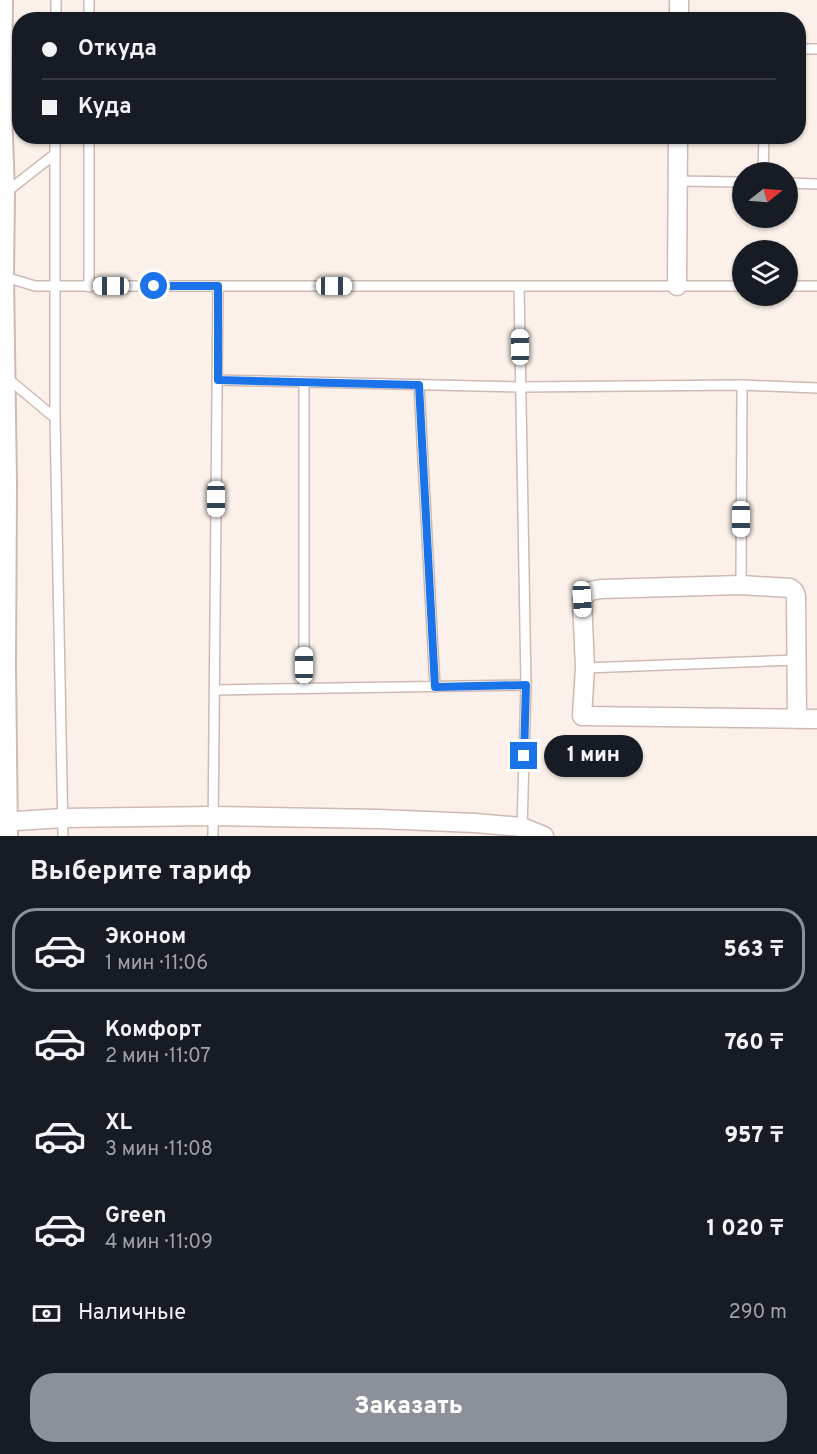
<!DOCTYPE html>
<html lang="ru">
<meta charset="utf-8">
<style>
:root{--surface:#171b24;--page:#242831;--text:#f1f3f6;--muted:#9ea1a6;--line:#363941;--accent:#8c9099}
body{margin:0;font-family:Overpass,sans-serif;background:var(--page);color:var(--text);height:100vh;display:flex;flex-direction:column;font-size:22px;white-space:nowrap}
*{box-sizing:border-box;margin:0}
p{font-size:20px;color:var(--muted)}
.icon{flex:none;width:33px;height:33px;fill:none;stroke:currentColor;stroke-width:2;stroke-linecap:round;stroke-linejoin:round}
.map{position:relative;height:836px;overflow:hidden}
.sheet{display:flex;flex-direction:column;background:var(--surface);flex:1}
.sheet>*{flex:none}
.banner{position:absolute;left:12px;top:12px;width:794px;height:132px;border-radius:24px;box-shadow:0 2px 4px #0004;display:grid;align-content:center;height:132px;padding:0 30px;background:var(--surface)}
.needle{width:39px;rotate:73deg}
.controls{position:absolute;left:732px;top:162px;display:grid;gap:12px}
.controls a{display:grid;place-items:center;width:66px;height:66px;border-radius:50%;background:var(--surface);box-shadow:0 2px 4px #0004;font-size:30px}
.end{position:absolute;width:27px;height:27px;margin:-14px;border:8px solid #1a73e8;background:#fff;box-shadow:0 0 0 3px #fff}
.from{border-radius:50%}
.bubble{position:absolute;height:42px;border-radius:21px;background:var(--surface);box-shadow:0 2px 4px #0004;font-size:20px;font-weight:800;line-height:42px;text-align:center}
.car{position:absolute;width:18px;height:36px;margin:-18px -9px;border-radius:8px;box-shadow:0 0 4px 2px #0007;background:linear-gradient(#fff 24%,#345 0 40%,#fff 0 76%,#345 0 86%,#fff 0)}
.banner b{display:flex;align-items:center;gap:21px;height:57px;font-size:22px}
.banner b+b{border-top:2px solid var(--line)}
.banner i{width:15px;height:15px;background:var(--text)}
ul{padding:0;list-style:none}
li{display:flex;align-items:center;gap:18px;height:84px;margin:0 12px 9px;padding:0 18px;border:3px solid transparent;border-radius:24px}
li div{flex:1}
li b{display:block;font-size:22px}
li em{font-style:normal;font-weight:800}
li.selected{border-color:var(--accent)}
li>.icon{width:54px;height:54px;stroke-width:1.5}
h2{padding:0 30px;font-size:27px;line-height:72px}
.pay{display:flex;align-items:center;gap:15px;height:66px;padding:0 30px;font-size:22px}
.pay p{margin-inline-start:auto}
.cta{display:flex;gap:12px;margin-top:auto;padding:12px 30px}
.cta a{flex:1;height:69px;border-radius:24px;background:var(--accent);color:#fff;font-size:24px;font-weight:800;line-height:69px;text-align:center}
.map>svg:first-child{display:block}
</style>
<div class="map">
<svg width="817" height="836" viewBox="0 0 817 836">
<rect width="100%" height="100%" fill="#fbf1ea"/>
<g fill="none" stroke-linecap="round" stroke-linejoin="round">
<g stroke="#cfbab3" stroke-width="12">
<path id="service" d="M 56,20 L 56,0
M 89,20 L 89,0
M 798,49 L 817,49
M 55,136 L 55,418 L 63,836
M 763,172 L 764,136
M 678,181 L 742,182
M 788,183 L 817,184
M 5,193 L 55,154
M 2,276 L 35,286 L 742,286
M 519,286 L 526,685 L 522,829
M 788,286 L 817,286
M 89,287 L 89,136
M 6,377 L 55,418
M 218,380 L 521,387 L 742,385
M 419,385 L 435,687
M 741,585 L 742,385 L 817,388
M 585,668 L 797,660
M 304,688 L 304,382
M 214,690 L 526,685
M 213,836 L 218,286"/>
</g>
<g stroke="#cfbab3" stroke-width="21">
<path id="minor" d="M 679,20 L 679,0
M 677,286 L 678,136
M 797,719 L 796,596 L 794,591 L 790,588 L 741,585 L 601,589 L 590,591 L 582,599 L 585,668 L 582,716 L 817,719
M 0,822 L 63,818 L 213,816 L 378,819 L 475,823 L 522,827 L 544,836"/>
</g>
<g stroke="#cfbab3" stroke-width="26">
<path id="tertiary" d="M 1,0 L 0,107 L 3,194 L 2,276 L 5,485 L 4,667 L 6,836"/>
</g>
<use href="#service" stroke="#fff" stroke-width="9"/>
<use href="#minor" stroke="#fff" stroke-width="18"/>
<use href="#tertiary" stroke="#fff" stroke-width="22"/>
</g>
<g fill="none" stroke-linecap="round" stroke-linejoin="round">
<path stroke="#1a73e8" stroke-width="8" d="M 154,286 L 218,286 L 218,380 L 419,385 L 435,687 L 526,685 L 524,756"/>
</g>
</svg>
<div class="controls">
<a><svg class="needle" viewBox="-14 -14 28 28"><path d="M0-13l5 13h-10z" fill="#e53935"/><path d="M0 13l5-13h-10z" fill="#9ea1a6"/></svg></a>
<a><svg class="icon" aria-label="layers" viewBox="0 0 24 24"><path d="M12 4l9 5-9 5-9-5zM3 14l9 5 9-5"/></svg></a>
</div>
<i class="end from" style="left:154px;top:286px"></i>
<i class="end" style="left:524px;top:756px"></i>
<div class="bubble" style="left:544px;top:735px;width:99px">1 мин</div>
<i class="car" style="left:111px;top:286px;rotate:270deg"></i>
<i class="car" style="left:334px;top:286px;rotate:90deg"></i>
<i class="car" style="left:520px;top:347px;rotate:359deg"></i>
<i class="car" style="left:216px;top:499px;rotate:180deg"></i>
<i class="car" style="left:741px;top:519px;rotate:180deg"></i>
<i class="car" style="left:582px;top:599px;rotate:177deg"></i>
<i class="car" style="left:304px;top:665px;rotate:0deg"></i>
<div class="banner">
<b><i class="from"></i>Откуда</b>
<b><i></i>Куда</b>
</div>
</div>
<section class="sheet">
<h2>Выберите тариф</h2>
<ul>
<li class="selected"><svg class="icon" aria-label="car" viewBox="0 0 24 24"><path d="M5 17H2v-5l4-1 3-4h7l3 4 3 1v5h-3M9 17h6M6 11h13"/><circle cx="7" cy="17" r="2"/><circle cx="17" cy="17" r="2"/></svg><div><b>Эконом</b><p>1 мин · 11:06</p></div><em>563 ₸</em></li>
<li><svg class="icon" aria-label="car" viewBox="0 0 24 24"><path d="M5 17H2v-5l4-1 3-4h7l3 4 3 1v5h-3M9 17h6M6 11h13"/><circle cx="7" cy="17" r="2"/><circle cx="17" cy="17" r="2"/></svg><div><b>Комфорт</b><p>2 мин · 11:07</p></div><em>760 ₸</em></li>
<li><svg class="icon" aria-label="car" viewBox="0 0 24 24"><path d="M5 17H2v-5l4-1 3-4h7l3 4 3 1v5h-3M9 17h6M6 11h13"/><circle cx="7" cy="17" r="2"/><circle cx="17" cy="17" r="2"/></svg><div><b>XL</b><p>3 мин · 11:08</p></div><em>957 ₸</em></li>
<li><svg class="icon" aria-label="car" viewBox="0 0 24 24"><path d="M5 17H2v-5l4-1 3-4h7l3 4 3 1v5h-3M9 17h6M6 11h13"/><circle cx="7" cy="17" r="2"/><circle cx="17" cy="17" r="2"/></svg><div><b>Green</b><p>4 мин · 11:09</p></div><em>1 020 ₸</em></li>
</ul>
<div class="pay"><svg class="icon" aria-label="cash" viewBox="0 0 24 24"><path d="M3 7h18v10H3z"/><circle cx="12" cy="12" r="2"/></svg>Наличные<p>290 m</p></div>
<div class="cta"><a>Заказать</a></div>
</section>
